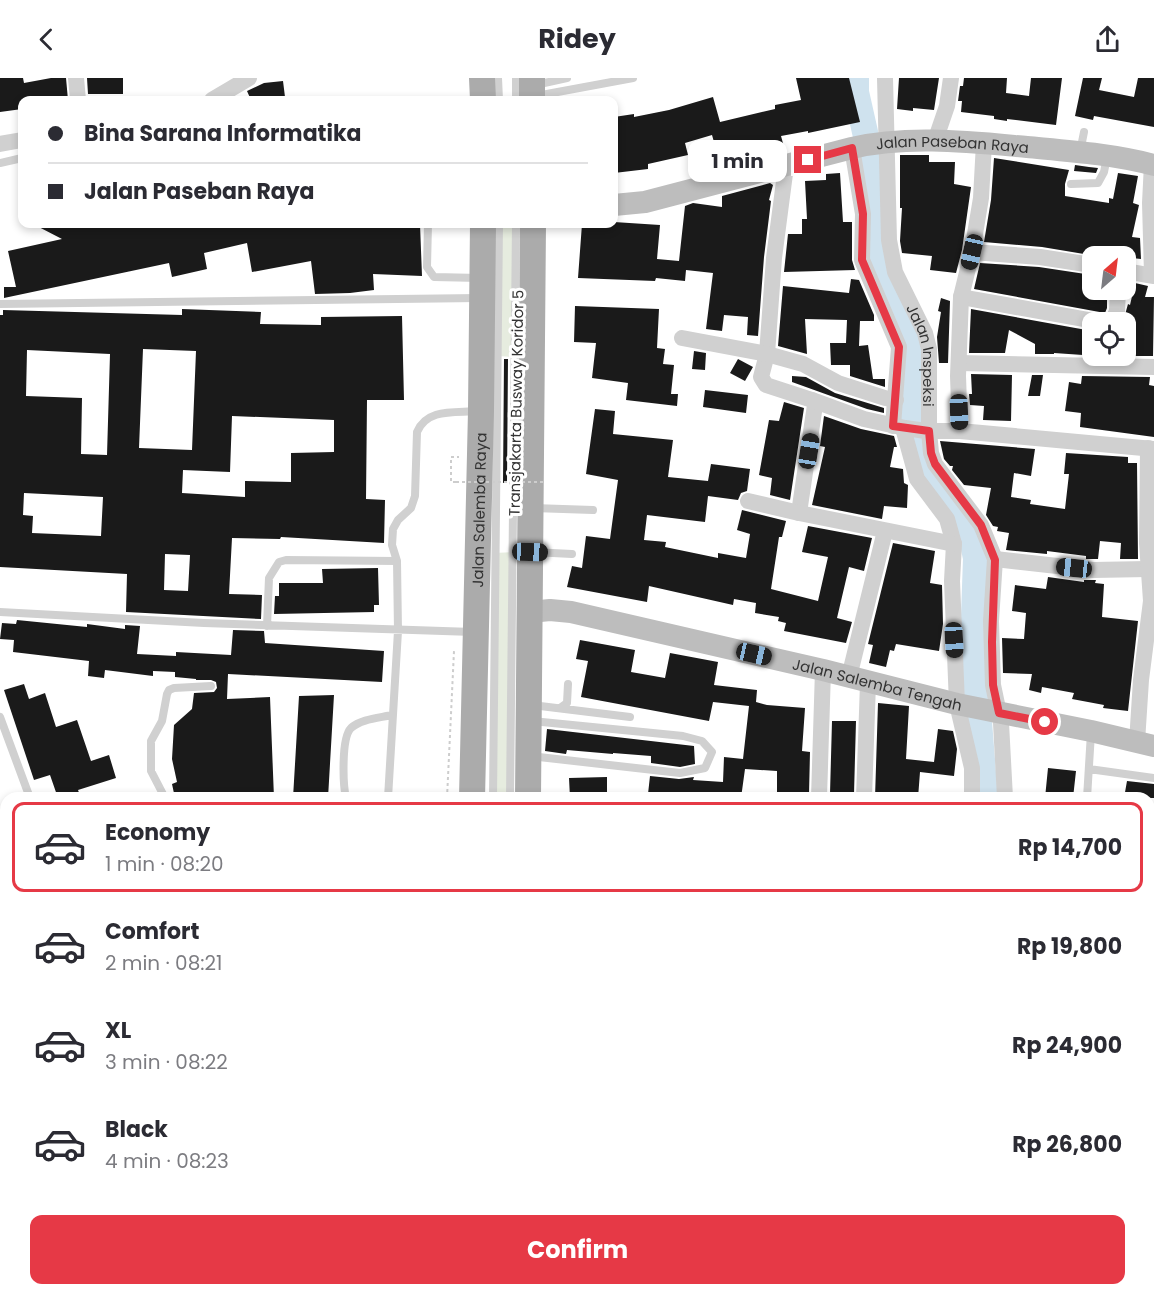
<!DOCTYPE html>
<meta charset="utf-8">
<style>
:root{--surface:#fff;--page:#f2f2f3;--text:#2b2b33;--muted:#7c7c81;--line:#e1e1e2;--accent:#e63946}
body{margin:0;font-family:Poppins,sans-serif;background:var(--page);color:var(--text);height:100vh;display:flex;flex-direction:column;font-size:22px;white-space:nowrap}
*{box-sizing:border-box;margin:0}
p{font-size:20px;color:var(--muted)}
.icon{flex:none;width:33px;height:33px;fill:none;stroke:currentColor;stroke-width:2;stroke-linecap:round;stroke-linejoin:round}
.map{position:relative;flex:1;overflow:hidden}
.details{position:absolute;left:0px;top:714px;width:1155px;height:504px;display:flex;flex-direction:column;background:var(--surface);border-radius:18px 18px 0 0;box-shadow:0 3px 9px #0003}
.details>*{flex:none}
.guide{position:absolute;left:18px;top:18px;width:600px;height:132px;border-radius:12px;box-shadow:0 3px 9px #0003;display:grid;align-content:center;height:132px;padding:0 30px;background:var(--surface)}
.needle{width:39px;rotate:28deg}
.fabs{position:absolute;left:1082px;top:168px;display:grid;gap:12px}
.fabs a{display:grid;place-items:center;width:54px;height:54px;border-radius:12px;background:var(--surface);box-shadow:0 3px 9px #0003;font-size:30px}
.end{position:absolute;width:27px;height:27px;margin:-14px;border:8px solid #e63946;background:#fff;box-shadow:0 0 0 3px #fff}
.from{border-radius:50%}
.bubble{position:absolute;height:42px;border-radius:12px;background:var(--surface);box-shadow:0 3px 9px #0003;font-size:20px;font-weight:700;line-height:42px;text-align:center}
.car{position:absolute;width:18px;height:36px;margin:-18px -9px;border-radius:8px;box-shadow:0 0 4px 2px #0007;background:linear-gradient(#222 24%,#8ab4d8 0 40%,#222 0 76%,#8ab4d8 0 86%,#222 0)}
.guide b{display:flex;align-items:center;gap:21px;height:57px;font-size:22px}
.guide b+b{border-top:2px solid var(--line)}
.guide i{width:15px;height:15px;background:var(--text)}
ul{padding:10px 0 0;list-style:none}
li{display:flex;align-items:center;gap:18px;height:90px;margin:0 12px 9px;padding:0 18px;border:3px solid transparent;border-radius:12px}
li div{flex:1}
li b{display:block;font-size:22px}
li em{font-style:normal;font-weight:700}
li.active{border-color:var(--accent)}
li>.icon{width:54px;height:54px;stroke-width:1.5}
.cta{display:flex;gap:12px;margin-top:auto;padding:12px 30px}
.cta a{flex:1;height:69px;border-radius:12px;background:var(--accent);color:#fff;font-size:24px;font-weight:700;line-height:69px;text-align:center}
header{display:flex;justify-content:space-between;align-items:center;height:78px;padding:0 30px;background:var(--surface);font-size:27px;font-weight:700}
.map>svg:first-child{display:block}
</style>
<header><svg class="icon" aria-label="back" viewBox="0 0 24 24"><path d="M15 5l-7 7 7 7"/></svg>Ridey<svg class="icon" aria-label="share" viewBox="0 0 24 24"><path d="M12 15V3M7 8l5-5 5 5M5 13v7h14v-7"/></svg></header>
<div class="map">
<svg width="1154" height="1218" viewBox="0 0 1154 1218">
<rect width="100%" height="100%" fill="#fff"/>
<path fill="#e6ecdf" d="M 499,148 L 516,149 L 516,279 L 497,278 Z
M 514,474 L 510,720 L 492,720 L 494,475 Z"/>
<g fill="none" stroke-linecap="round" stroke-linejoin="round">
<path stroke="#cfe2ee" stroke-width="26" d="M 856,0 L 856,14 L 876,103 L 879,183 L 918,271 L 911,358 L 924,389 L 969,447 L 976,480 L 973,567 L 985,720"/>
</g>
<path fill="#1a1a1a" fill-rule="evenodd" d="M 0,0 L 23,0 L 24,5 L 51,0 L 66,0 L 68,22 L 22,22 L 22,31 L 0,34 Z
M 87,0 L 123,0 L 123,16 L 88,16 Z
M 796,0 L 849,0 L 860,44 L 808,55 L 808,53 L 781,58 L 784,69 L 748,78 L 746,70 L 718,78 L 712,57 L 685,65 L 688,77 L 648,86 L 648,91 L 614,95 L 614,39 L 634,36 L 634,39 L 669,32 L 713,19 L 720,44 L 775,31 L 775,27 L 801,22 Z
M 899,0 L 939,0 L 934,32 L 913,30 L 913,33 L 897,31 Z
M 964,0 L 1007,0 L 1006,15 L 1029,18 L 1031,0 L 1062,0 L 1056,47 L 1007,41 L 1007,43 L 994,41 L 994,38 L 961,34 L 962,23 L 958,23 L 960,8 L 963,8 Z
M 1083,0 L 1102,0 L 1099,12 L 1134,19 L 1138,0 L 1154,0 L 1154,49 L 1094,38 L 1093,42 L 1075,38 Z
M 283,3 L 285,19 L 251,22 L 247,13 L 264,5 Z
M 900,77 L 929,77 L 929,84 L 955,84 L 954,106 L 971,109 L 962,172 L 956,195 L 930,192 L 932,178 L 902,175 L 900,163 L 902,130 L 900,130 Z
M 994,80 L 1069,92 L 1065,106 L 1065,118 L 1109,125 L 1109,120 L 1113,121 L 1118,95 L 1138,98 L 1133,125 L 1139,127 L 1132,159 L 1140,160 L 1141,181 L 1096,176 L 1096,178 L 1042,169 L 984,164 L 991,122 Z
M 1075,87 L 1089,89 L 1098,90 L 1096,95 L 1074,93 Z
M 840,95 L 843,144 L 852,144 L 852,182 L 855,192 L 784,194 L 788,156 L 802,156 L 802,141 L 807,141 L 805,103 L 826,102 L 826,96 Z
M 770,105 L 773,107 L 769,122 L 771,123 L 764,179 L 758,258 L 747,257 L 748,239 L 724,237 L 722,253 L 706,251 L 713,195 L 686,192 L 685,203 L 656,200 L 655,203 L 578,200 L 582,146 L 614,146 L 614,144 L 660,147 L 657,181 L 679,183 L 685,128 L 693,125 L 722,129 L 722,118 Z
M 33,146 L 420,146 L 422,198 L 373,196 L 374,212 L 350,215 L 315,216 L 311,183 L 252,194 L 247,165 L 204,175 L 207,191 L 172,199 L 169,185 L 4,220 L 4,209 L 16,209 L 8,173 L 62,161 Z
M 980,185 L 1039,189 L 1092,197 L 1091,219 L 1107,222 L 1107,230 L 1105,235 L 974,211 Z
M 851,201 L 859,202 L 874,237 L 874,243 L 860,243 L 859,268 L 868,267 L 873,301 L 885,301 L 885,309 L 850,298 L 850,287 L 831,287 L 830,265 L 846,265 L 847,242 L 805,241 L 807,276 L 778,268 L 783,208 L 849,215 Z
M 1135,205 L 1148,208 L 1145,219 L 1154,219 L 1153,278 L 1125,278 L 1125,244 L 1123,244 L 1128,226 L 1130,227 Z
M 941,220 L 950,223 L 948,285 L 939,285 L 937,259 L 941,234 L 938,233 Z
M 575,228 L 659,231 L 657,270 L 665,271 L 663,286 L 674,287 L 671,316 L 678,316 L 677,328 L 626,322 L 628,305 L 592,300 L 596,265 L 574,264 Z
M 182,231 L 261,234 L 260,246 L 321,247 L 321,239 L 402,238 L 404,322 L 367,322 L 366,421 L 385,422 L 384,465 L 281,459 L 280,461 L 232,460 L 229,516 L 262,517 L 261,541 L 126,534 L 127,496 L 0,489 L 0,237 L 3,237 L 3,232 L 182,237 ZM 143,271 L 196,273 L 192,372 L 139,370 ZM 27,272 L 110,276 L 107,377 L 81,376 L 82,320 L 26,318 ZM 232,338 L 334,342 L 334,374 L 291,375 L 291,404 L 245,403 L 245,419 L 182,415 L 183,392 L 230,394 ZM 24,415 L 103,419 L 101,458 L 32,455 L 33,438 L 23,437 ZM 165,476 L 190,477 L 188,513 L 164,512 Z
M 971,231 L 1092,253 L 1092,267 L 1084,266 L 1083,277 L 1054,275 L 1054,276 L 1035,276 L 1035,266 L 1009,252 L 1005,275 L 969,275 Z
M 694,273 L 706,275 L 705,292 L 692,291 Z
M 504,281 L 508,281 L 507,404 L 503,405 Z
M 738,281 L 753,289 L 745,303 L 730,295 Z
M 971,296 L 1012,297 L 1011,343 L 983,342 L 984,328 L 970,327 L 969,316 L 972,316 Z
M 1032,297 L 1043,297 L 1040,318 L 1028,318 Z
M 792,298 L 806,299 L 835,315 L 884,330 L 884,335 L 867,331 L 792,304 Z
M 1082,298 L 1150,299 L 1149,307 L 1154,308 L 1154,359 L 1080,349 L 1081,335 L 1065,333 L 1069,304 L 1081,306 Z
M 705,312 L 748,317 L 746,335 L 703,329 Z
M 784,324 L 804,330 L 790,422 L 770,417 L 772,400 L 759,397 L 769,342 L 779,343 Z
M 595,331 L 615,333 L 613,356 L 673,362 L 668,399 L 708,403 L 711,386 L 750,391 L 747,413 L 741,415 L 738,422 L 708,418 L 705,444 L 647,437 L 644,462 L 666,464 L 665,469 L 718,480 L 718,475 L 746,480 L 750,456 L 737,452 L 742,432 L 786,443 L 782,459 L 779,459 L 771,511 L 818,523 L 828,479 L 802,474 L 808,448 L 872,460 L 864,493 L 849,489 L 837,540 L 852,544 L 846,565 L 784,553 L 786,545 L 778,543 L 779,539 L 755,535 L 756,525 L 734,521 L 733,527 L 649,508 L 647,524 L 567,509 L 572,488 L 582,490 L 586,458 L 610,461 L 618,402 L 586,396 Z
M 824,338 L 861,351 L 894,358 L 897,369 L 894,369 L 890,389 L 903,391 L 904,405 L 908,407 L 907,430 L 884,428 L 882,441 L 812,427 L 825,369 L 820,368 Z
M 940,363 L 1035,371 L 1031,398 L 1014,395 L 1011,419 L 1031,422 L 1030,426 L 1065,431 L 1069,396 L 1064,396 L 1066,375 L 1128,379 L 1128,385 L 1137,385 L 1138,481 L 1120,481 L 1121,465 L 1100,463 L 1098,481 L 1086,481 L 1086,478 L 1047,473 L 1047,476 L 1006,472 L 1009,455 L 997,453 L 998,449 L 993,448 L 986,437 L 991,410 L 964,407 L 952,392 L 953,388 L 950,388 L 944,381 Z
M 893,465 L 935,473 L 930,505 L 942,507 L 943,546 L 939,573 L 896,566 L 894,573 L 890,572 L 886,589 L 869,585 L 873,567 L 868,566 Z
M 378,490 L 379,527 L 374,527 L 374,534 L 274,536 L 275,518 L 279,518 L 279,505 L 323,505 L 322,491 Z
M 1048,499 L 1084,504 L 1084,502 L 1096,502 L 1095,505 L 1104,506 L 1102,539 L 1138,543 L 1128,633 L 1103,630 L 1104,627 L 1072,621 L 1074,615 L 1042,609 L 1041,615 L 1029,612 L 1032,596 L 1003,595 L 1002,560 L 1024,561 L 1026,535 L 1012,533 L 1015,507 L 1046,511 Z
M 17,542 L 87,549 L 87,546 L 125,551 L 125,547 L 140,548 L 137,576 L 176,578 L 176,574 L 231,577 L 233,552 L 264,553 L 265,565 L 384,573 L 382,604 L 228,596 L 227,621 L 270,619 L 274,720 L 175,720 L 172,706 L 177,704 L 172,681 L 174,647 L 192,631 L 194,615 L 214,614 L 217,610 L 216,604 L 211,602 L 196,602 L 196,601 L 175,599 L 175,594 L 153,593 L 153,598 L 105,592 L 104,600 L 88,598 L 89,583 L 13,574 L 14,562 L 0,561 L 2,545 L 16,546 Z
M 580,562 L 635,572 L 631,594 L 665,600 L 670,575 L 718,584 L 714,607 L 757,612 L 756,624 L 767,627 L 805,630 L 802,673 L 810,674 L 809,716 L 802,716 L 802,720 L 777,720 L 777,693 L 745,691 L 741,720 L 648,716 L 650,698 L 679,701 L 694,699 L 693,702 L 723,704 L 724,679 L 743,681 L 749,628 L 713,624 L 709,643 L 581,619 L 588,583 L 576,581 Z
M 24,606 L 29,621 L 45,615 L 56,649 L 77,642 L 91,683 L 109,677 L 116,700 L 78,712 L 81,720 L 58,720 L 50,697 L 34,702 L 4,612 Z
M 334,617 L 328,720 L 293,720 L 299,618 Z
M 878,625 L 909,628 L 906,681 L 934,684 L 938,651 L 953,653 L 957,671 L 954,698 L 920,694 L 918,720 L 875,720 Z
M 832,643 L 856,643 L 854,716 L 830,716 Z
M 547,651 L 694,668 L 695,686 L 680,689 L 651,685 L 651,678 L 613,675 L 613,676 L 567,672 L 566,676 L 545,673 Z
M 1048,690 L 1076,693 L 1073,720 L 1045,720 Z
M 607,699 L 607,720 L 570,720 L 569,700 Z
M 1127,703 L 1154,706 L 1154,720 L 1124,720 Z"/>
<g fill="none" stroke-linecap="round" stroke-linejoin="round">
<path stroke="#cdcdcd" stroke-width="2" stroke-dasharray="3 3" stroke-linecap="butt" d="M 456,404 L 451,404 L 451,379 L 459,379
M 447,720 L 454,573
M 495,1212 L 496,1218"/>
<path stroke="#d0d0d0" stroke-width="8" d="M 498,0 L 499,22
M 535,7 L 567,0
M 536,18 L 633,0
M 516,22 L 516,0
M 1080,74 L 1084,54
M 0,85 L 22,80
M 1071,106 L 1098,105 L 1104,94 L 1107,79
M 428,146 L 427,189 L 434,199 L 480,200
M 0,226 L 479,220
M 533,430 L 593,432
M 533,474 L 572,476
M 0,534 L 204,545 L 473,554
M 267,548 L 269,500 L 279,484 L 286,482 L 397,483
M 532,627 L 630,639
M 560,630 L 567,625 L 568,606
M 0,639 L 30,720
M 530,678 L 680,695 L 705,690 L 712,674 L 702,663 L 683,658 L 532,643
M 1089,691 L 1154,700
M 165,720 L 151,693 L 151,663 L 162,643 L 167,616 L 169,612 L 174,610 L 211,608
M 346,720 C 343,707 341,660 351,650 C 361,641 379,640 392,637
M 388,720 L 398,553 L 397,483 L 392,467 L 393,451 L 398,442 L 411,430 L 415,418 L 417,354 C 427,330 455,335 477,333
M 493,720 L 499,146
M 510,720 L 516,146
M 1087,720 L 1091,655
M 1149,821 L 1154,822
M 0,969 L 6,967
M 0,1045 L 6,1043
M 534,1212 L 535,1218
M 553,1212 L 555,1218
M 614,1212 L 615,1218
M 203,1218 L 219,1212"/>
<g stroke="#d0d0d0" stroke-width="16">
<path d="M 76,0 L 78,22"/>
<path id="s1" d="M 885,0 L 889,162 L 895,194 L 925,255 L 929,271 L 929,353 L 931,375 L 935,386 L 981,447 L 995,481 L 991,543 L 993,607 L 1001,645 L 1005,720"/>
<path d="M 212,22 L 249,0"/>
<path d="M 935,63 L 947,28 L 951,0"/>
<path d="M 0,66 L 22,62"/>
<path d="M 852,70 L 863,136 L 862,182 L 899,269 L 893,348"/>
<path d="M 1152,86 L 1150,125 L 1152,196"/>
<path d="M 786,88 L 774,180 L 767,276 L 761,299 L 766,307 L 812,322 L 815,327 L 799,435"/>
<path d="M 972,174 L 1040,179 L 1092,187"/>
<path d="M 1125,193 L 1154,198"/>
<path d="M 961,219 L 1100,244"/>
<path d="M 1112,244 L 1117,233 L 1118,212"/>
<path d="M 682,260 L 767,276 L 803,286 L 838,305 L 885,320 L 896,322"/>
<path d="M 959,285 L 1154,289"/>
<path d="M 812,322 L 864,341 L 905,350 L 926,353 L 960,353 L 1154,371"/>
<path d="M 903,350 L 917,401 L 947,441 L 954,466 L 952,503 L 957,626 L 972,690 L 972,720"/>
<path d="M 960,353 L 958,298 L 961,219 L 972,174 L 981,120 L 984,65"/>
<path d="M 748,423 L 799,435 L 954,466"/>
<path d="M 995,481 L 1093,492 L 1148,491"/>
<path d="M 849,599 L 885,453"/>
<path d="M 1137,664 L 1141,602 L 1151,523 L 1147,465 L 1148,370"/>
<path d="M 819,720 L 823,592"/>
<path d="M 864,720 L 868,605"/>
<path d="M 1152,870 L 1154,952"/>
<path d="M 1149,1056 L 1154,1061"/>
<path d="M 1149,1087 L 1154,1093"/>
<path d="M 1085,1212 L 1086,1218"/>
<path d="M 897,1218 L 928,1212"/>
</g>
<g stroke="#bdbdbd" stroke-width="22">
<path id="s2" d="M 614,127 L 645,124 L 852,70 C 908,57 970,64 1027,69 C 1069,73 1113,76 1154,87"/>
<path id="s3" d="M 530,534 L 550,532 L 571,534 L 823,592 L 957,626 L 1091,653 L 1154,668"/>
<path d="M 0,1014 L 6,1012"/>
</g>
<g stroke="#ababab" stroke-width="26">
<path d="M 482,0 L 483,22"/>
<path d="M 532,22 L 532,0"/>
<path id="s4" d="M 472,720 L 481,333 L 483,146"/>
<path d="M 528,720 L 533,146"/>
<path d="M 517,1212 L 519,1218"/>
<path d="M 572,1212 L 574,1218"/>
</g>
<path stroke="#cdcdcd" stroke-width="2" stroke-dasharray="3 3" stroke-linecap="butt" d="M 456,404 L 545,404"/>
</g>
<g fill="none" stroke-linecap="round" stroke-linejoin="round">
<path stroke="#e63946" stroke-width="8" d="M 808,82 L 852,70 L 863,136 L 862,182 L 899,269 L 893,348 L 929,353 L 931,375 L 935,386 L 981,447 L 995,482 L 992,564 L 993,607 L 999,635 L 1045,644"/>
</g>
<g text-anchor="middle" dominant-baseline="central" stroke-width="6" stroke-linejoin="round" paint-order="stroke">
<g font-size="15" fill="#333" stroke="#fff">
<text stroke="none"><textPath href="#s2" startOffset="346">Jalan Paseban Raya</textPath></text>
<text stroke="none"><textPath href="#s1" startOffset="284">Jalan Inspeksi</textPath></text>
<text transform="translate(516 325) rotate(-89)">Transjakarta Busway Koridor 5</text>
<text stroke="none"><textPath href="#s4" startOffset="288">Jalan Salemba Raya</textPath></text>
<text stroke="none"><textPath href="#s3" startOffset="356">Jalan Salemba Tengah</textPath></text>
</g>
</g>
</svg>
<div class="fabs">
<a><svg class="needle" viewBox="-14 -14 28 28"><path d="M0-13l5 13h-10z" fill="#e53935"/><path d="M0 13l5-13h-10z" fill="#7c7c81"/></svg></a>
<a><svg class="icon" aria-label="locate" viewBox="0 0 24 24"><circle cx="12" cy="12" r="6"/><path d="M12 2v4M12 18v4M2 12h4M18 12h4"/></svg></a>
</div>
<i class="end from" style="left:1045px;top:644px"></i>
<i class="end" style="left:808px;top:82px"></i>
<div class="bubble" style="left:688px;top:62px;width:99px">1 min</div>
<i class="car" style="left:972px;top:174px;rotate:193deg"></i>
<i class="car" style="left:959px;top:334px;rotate:178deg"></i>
<i class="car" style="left:809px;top:373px;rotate:9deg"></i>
<i class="car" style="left:530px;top:474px;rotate:92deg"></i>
<i class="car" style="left:1074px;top:490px;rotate:276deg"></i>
<i class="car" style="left:954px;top:562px;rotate:177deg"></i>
<i class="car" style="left:754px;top:576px;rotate:103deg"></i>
<div class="guide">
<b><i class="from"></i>Bina Sarana Informatika</b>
<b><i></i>Jalan Paseban Raya</b>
</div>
<section class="details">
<ul>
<li class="active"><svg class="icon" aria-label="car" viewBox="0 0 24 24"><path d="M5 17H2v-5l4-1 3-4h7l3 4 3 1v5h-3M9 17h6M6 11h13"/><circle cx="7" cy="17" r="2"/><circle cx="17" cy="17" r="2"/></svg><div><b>Economy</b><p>1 min · 08:20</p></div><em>Rp 14,700</em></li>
<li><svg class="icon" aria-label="car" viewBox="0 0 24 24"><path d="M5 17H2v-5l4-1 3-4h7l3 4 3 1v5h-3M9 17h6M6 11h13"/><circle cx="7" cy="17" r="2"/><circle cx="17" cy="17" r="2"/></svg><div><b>Comfort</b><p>2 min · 08:21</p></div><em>Rp 19,800</em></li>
<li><svg class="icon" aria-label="car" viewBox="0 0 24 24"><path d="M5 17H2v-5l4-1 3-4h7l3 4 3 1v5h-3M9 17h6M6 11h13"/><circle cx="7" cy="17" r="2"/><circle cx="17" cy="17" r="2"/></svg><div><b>XL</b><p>3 min · 08:22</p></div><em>Rp 24,900</em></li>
<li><svg class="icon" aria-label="car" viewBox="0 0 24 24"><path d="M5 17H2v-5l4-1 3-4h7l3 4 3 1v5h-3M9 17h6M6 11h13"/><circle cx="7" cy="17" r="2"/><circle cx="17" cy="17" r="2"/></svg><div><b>Black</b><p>4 min · 08:23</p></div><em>Rp 26,800</em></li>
</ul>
<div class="cta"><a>Confirm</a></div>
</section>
</div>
